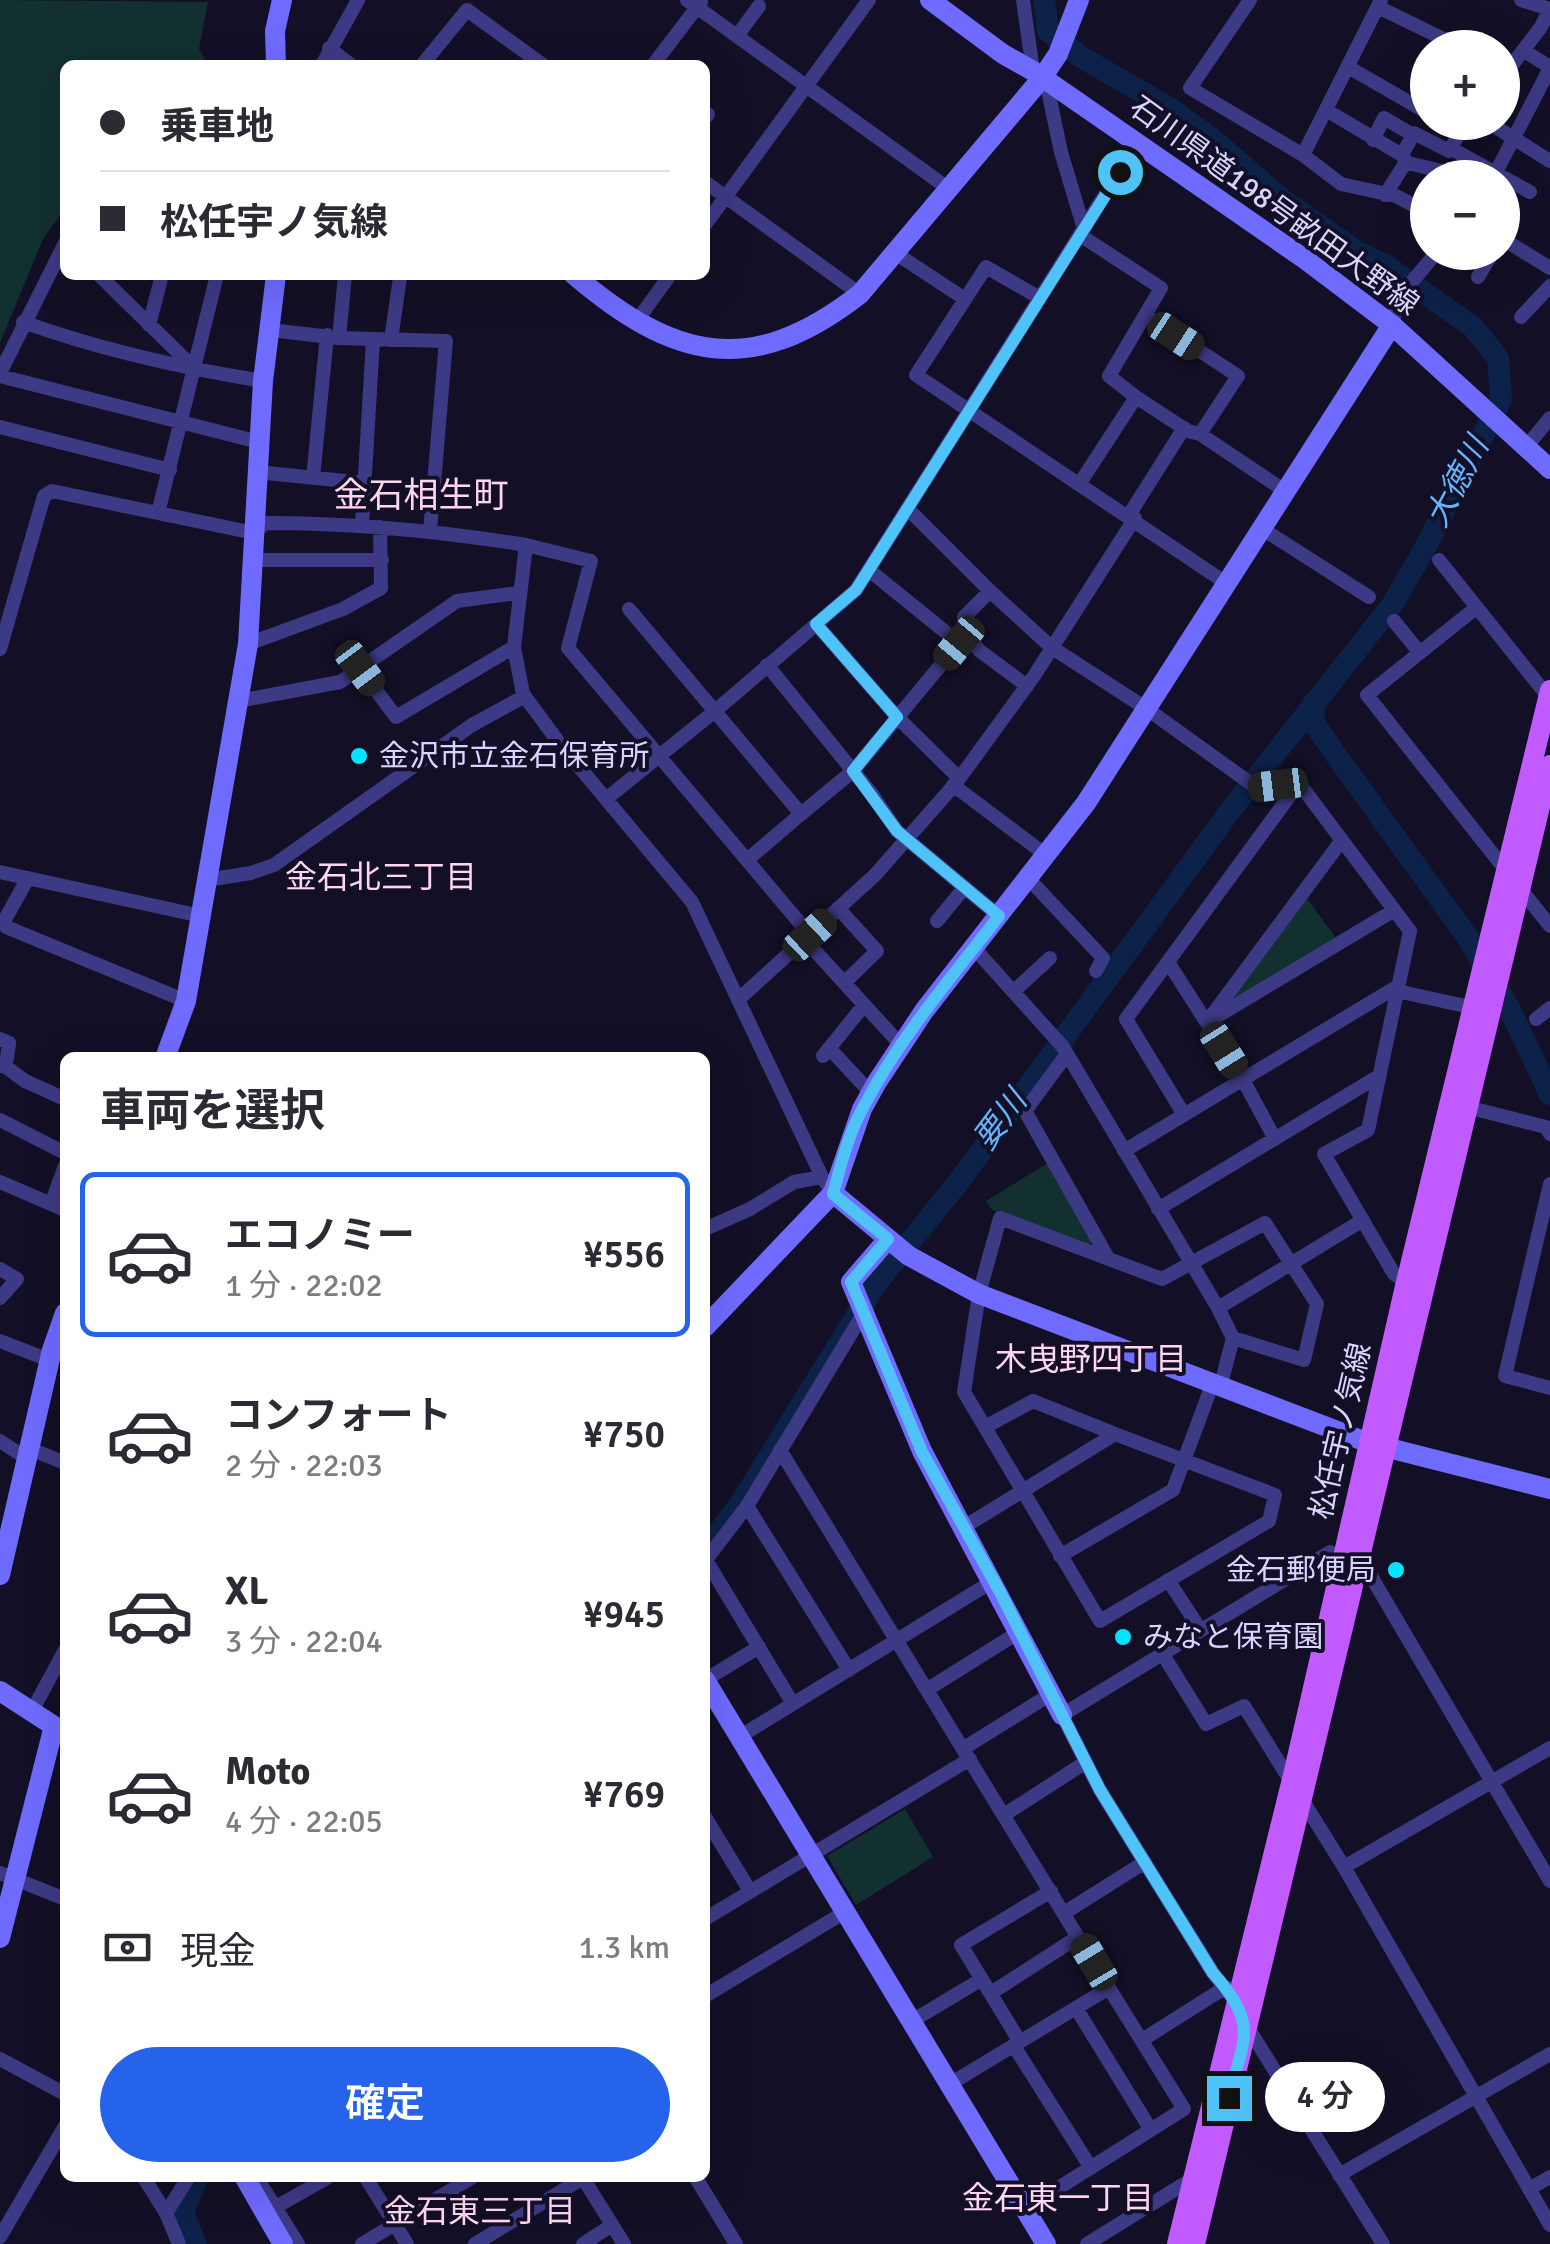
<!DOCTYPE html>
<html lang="ja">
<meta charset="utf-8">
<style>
:root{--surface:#fff;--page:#f2f2f3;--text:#2b2b33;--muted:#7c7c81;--line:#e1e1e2;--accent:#2563eb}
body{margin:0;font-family:Signika,"Noto Sans JP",sans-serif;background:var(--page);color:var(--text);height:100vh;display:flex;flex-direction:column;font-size:38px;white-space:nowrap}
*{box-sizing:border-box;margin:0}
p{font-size:32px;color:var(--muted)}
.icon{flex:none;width:55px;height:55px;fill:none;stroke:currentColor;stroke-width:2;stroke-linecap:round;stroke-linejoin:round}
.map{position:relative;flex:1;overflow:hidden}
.sheet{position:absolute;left:60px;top:1052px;width:650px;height:1130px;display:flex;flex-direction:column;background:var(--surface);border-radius:15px;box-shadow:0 10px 40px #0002}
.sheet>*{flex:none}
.guide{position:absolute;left:60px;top:60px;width:650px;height:220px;border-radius:15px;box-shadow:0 10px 40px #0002;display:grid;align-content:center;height:220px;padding:0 40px;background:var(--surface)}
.controls{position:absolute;left:1410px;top:30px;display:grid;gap:20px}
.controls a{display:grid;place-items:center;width:110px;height:110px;border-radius:50%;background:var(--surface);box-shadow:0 10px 40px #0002;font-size:50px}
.end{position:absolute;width:45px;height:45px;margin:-22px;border:12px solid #4fc3f7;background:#111;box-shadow:0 0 0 5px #111}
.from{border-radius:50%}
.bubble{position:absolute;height:70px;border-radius:35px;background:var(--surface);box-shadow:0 10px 40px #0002;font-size:32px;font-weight:600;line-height:70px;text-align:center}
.car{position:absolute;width:30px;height:60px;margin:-30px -15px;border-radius:12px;box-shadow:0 0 8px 2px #0007;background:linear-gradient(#222 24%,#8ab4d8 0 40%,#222 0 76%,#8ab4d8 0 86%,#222 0)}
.guide b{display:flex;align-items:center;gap:35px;height:95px;font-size:38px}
.guide b+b{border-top:2px solid var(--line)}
.guide i{width:25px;height:25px;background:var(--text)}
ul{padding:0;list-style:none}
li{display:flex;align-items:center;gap:30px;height:165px;margin:0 20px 15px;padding:0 20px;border:5px solid transparent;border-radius:15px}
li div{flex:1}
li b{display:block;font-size:38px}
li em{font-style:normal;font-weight:600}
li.on{border-color:var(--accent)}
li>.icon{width:90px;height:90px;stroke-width:1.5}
h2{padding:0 40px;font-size:45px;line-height:120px}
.pay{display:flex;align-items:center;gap:25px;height:110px;padding:0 40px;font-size:38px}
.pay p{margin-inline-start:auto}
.primary-button{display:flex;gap:20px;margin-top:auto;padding:20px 40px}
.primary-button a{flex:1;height:115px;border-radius:60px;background:var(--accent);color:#fff;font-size:40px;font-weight:600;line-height:115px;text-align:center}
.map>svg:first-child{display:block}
</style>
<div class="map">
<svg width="1550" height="2244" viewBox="0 0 1550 2244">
<rect width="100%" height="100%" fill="#130f26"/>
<path fill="#12302f" d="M 0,0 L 208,2 L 199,49 L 208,65 L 65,65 L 65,208 L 43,239 L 0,343 Z
M 1306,897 L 1336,938 L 1235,998 L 1233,993 Z
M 1048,1163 L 1093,1240 L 1087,1247 L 992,1210 L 986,1201 Z
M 905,1809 L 933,1857 L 856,1905 L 827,1856 Z"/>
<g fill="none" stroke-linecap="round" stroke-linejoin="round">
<path stroke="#0c2248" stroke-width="22" d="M 1314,702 L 1314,723 L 1338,758 L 1468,938 L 1510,1010 L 1550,1094
M 713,1540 L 742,1501 L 876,1284 L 960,1180 L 1230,811 L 1392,605 L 1425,548 L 1501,400 L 1498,358 L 1473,327 L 1385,265 L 1359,253 L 1280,198 L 1215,141 L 1171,109 L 1081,57 L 1048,31 L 1044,0
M 196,2244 L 183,2213 L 197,2178"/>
<path stroke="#3d3a85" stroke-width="14" d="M 687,0 L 949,189
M 1023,0 L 1033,71
M 1250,0 L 1190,88 L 1303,155 L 1381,0
M 1378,7 L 1462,48
M 737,36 L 759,6
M 329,48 L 351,65
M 1524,51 L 1550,67
M 322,65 L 358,0
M 422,65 L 467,10 L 543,65
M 653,65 L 701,2
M 1348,67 L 1428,113
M 1502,78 L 1541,27 L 1550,9 L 1521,0
M 1046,81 L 1061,152 L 1084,229
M 1326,110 L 1402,155
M 705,118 L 708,114
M 1488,122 L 1550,161
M 1373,140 L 1384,118 L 1413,135
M 1450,148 L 1530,192
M 1303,155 L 1341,184 L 1396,196 L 1428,213
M 1406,162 C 1423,168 1439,168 1454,178
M 1493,178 L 1550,68
M 705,182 L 860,294
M 1385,195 L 1406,162 L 1402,155 L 1414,133 L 1449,151 L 1466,122
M 705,225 L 869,0
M 1080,235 L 1161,288 L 1109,376 L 1136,397 L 1080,483
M 1502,244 L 1506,241 L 1550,268
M 895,253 L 965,299
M 99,275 L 195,369
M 1478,277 L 1493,252
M 1040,298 L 986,267 L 916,375 L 1226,583
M 1521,317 L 1550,286
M 23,322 C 101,350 182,368 263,381
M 636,322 L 670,275
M 149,325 L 162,275
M 1392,325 L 1399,297 L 1437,252
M 270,330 L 339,338 L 446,341 L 430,531
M 339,338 L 345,275
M 391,340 L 400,277
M 0,373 L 65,243
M 0,376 L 259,442
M 1136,397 L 1188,431 L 1200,434 L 1238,376 L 1145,315
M 0,427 L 170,470
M 1200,434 L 1285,491
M 1527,446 L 1550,418
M 257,472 L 365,483
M 313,478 L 327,335
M 909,510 L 990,591 L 1051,647 L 1147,709 L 1257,788 L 1299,783
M 158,513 L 217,275
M 1129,515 L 1184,428
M 362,525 L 373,340
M 1261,528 L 1369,597
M 526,545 L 591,561 L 568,648 L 810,935
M 255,560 L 382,560
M 1439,560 L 1550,699
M 1477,607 L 1367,695 L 1550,926
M 629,609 L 801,814 L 747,860
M 1394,621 L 1420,653
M 816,624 L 897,717 L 959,778
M 965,634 L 980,651 L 1027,686
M 961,638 L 965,634 L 964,617 L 990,591
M 248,644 L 343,609 L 381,588 L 380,527
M 0,649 L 44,496 L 52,491 L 254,533 L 265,523 C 353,523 439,531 526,545 L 514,647 L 523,694 L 560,744 L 692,902 L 822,1177 L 833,1193
M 767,665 L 871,793 L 897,831 L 999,916
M 360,669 L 396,717 L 514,647
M 238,701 L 340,682 L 457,601 L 518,593
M 1299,783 L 1410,931 L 1368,1130 L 1324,1154 L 1394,1274 L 1406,1282
M 953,785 L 1046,855
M 606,799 L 715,711 L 856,590 L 1137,144
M 801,814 L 853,771 L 959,643 L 869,570
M 0,872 L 201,916
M 28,878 L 3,923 L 6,927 L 186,1001
M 1028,878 L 1103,958 L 1096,971
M 207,880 L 251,873 L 274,865 L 472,725 L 525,696
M 838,908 L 877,951 L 844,983
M 937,921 L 965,887
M 805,940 L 901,1045
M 974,948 L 1063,1047 L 1218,1308 L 1233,1338 L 1220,1388
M 1168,962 L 1242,1078 L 1275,1139
M 1014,991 L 1050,958
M 1397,991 L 1479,1009
M 739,999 L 875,875 L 956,783 L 1034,676 L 1135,518
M 1216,1017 L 1393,911
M 1536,1019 L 1550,1008
M 1207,1022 L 1342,840
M 0,1039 L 9,1043 L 7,1058 L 2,1064
M 829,1048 L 871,1093
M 1067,1054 L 1025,1111 L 1108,1258
M 823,1056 L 864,1005
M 0,1066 L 2,1064 L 25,1081 L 65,1099
M 1467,1107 L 1546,1127 L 1550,1134
M 1183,1113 L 1126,1019 L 1299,783
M 0,1120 L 65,1153
M 1124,1151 L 1398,986
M 0,1182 L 65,1210
M 1550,1184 L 1505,1376 L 1550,1388
M 51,1204 L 65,1166
M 1158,1209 L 1379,1076
M 705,1229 L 750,1209 L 794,1182 L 822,1177
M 0,1269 L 17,1279 L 0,1298
M 1218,1308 L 1363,1220
M 0,1341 L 49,1360
M 985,1427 L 1033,1401 L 1115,1434
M 0,1441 L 26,1458
M 28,1448 L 65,1463
M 780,1450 L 1109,1988 L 950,2084
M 747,1506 L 849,1670
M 964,1527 L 1115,1434 L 1275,1495 L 1269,1521 L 1100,1621 L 964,1392 L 979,1294 L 1000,1218 L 1162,1279 L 1265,1223 L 1317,1304 L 1304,1360 L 1233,1338
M 1060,1556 L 1173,1490 L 1212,1385
M 706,1560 L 793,1704
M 705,1561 L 747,1506 L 863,1314
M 1168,1580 L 1200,1629
M 1162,1653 L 1206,1724 L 1244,1706 L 1344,1867 L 1550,2225
M 705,1680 L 759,1647
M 928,1689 L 1019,1632
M 32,1711 L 65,1650
M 739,1737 L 993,1581
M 964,1748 L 1051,1694
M 1004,1815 L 1086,1762
M 705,1817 L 750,1891
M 1344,1867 L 1550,1748
M 0,1873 L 65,1899
M 1064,1913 L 1145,1862
M 705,1919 L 970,1759
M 991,1993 L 1078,1937
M 705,1996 L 845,1912
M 1237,2003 L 1213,1973 L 1100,1790 L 1062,1715 L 1330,1552 L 1368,1571 L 1550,1881
M 1076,2008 L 1151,2130
M 912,2021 L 982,1979
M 1245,2023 L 1383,2244
M 1142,2040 L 1226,1987
M 1020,2042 L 961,1945 L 1051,1891
M 1014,2046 L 1091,2168
M 0,2059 L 65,2094
M 1339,2175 L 1550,2054
M 144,2178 L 166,2213 L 179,2244
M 257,2178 L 298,2244
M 366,2178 L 407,2244
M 583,2178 L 624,2244
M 696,2178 L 736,2244
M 1529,2189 L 1550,2177
M 274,2208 L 327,2178
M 1025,2209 L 1184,2109 L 1109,1988
M 166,2213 L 188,2178
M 0,2237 L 65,2126
M 362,2244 L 471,2178
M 475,2244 L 583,2178
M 583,2244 L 612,2225
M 1087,2244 L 1192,2179 L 1198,2180"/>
<path stroke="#6f6bff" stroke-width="20" d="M 930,0 L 1003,54 L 1033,71 L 1306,260 L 1392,325 L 1550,469
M 276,65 L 275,31 L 282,0
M 574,275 C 674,360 751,379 860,294 L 1042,78 L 1058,54 L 1079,0
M 165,1058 L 186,1001 L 248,644 L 263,381 L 276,275
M 833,1193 L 909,1256 L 979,1294 L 1369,1443 L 1550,1489
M 888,1239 L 851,1282 L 922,1451 L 1062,1715
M 705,1327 L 833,1193 L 862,1109 L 877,1082 L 924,1011 L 1086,803 L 1392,325
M 0,1575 L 52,1350 L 65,1313
M 705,1680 L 1046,2244
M 0,1691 L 54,1726 L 0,1938
M 245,2178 L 283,2244"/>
<path stroke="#c25bff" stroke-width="20" d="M 1177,2244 L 1294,1771 L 1406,1282 L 1550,690
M 1195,2244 L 1550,765"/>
</g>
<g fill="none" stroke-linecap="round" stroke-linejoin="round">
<path stroke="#4fc3f7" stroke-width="12" d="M 1120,172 L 856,590 L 816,624 L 897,717 L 853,771 L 897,831 L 999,916 C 951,978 900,1037 864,1106 C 849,1132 841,1164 833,1194 L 888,1239 L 851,1282 L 922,1452 L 1000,1592 L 1100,1790 L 1213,1973 C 1259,2025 1244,2036 1229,2098"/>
</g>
<g fill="#00e5ff" stroke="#130f26" stroke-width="4">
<circle cx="359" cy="756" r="10"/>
<circle cx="1396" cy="1570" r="10"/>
<circle cx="1123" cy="1637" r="10"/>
</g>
<g text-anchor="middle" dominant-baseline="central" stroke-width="8" stroke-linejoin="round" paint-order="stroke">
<g font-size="30" fill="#d9d4ff" stroke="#130f26">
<text transform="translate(1274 206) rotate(36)">石川県道198号畝田大野線</text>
<text transform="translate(1341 1431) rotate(-77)">松任宇ノ気線</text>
</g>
<g font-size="30" fill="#d9d4ff" stroke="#130f26" text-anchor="start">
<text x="379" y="756">金沢市立金石保育所</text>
<text x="1376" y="1570" text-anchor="end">金石郵便局</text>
<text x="1143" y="1637">みなと保育園</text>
</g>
<g font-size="32" font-style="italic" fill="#62b6ff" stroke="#130f26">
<text transform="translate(1457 482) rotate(-62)">大徳川</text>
<text transform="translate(1000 1120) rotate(-53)">要川</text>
</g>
<g font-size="32" fill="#ffd6f0" stroke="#130f26">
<text x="381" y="877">金石北三丁目</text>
<text x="1091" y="1359">木曳野四丁目</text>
<text x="1058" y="2198">金石東一丁目</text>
<text x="480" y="2211">金石東三丁目</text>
</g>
<g font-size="35" fill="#ffd6f0" stroke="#130f26">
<text x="421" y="495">金石相生町</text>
</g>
</g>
</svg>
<div class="controls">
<a>+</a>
<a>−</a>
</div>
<i class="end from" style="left:1120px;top:172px"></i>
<i class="end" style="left:1229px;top:2098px"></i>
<div class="bubble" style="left:1265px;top:2062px;width:120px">4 分</div>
<i class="car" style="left:1176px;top:336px;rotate:123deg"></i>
<i class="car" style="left:959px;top:643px;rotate:220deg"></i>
<i class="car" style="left:360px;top:668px;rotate:143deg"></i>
<i class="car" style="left:1278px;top:785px;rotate:263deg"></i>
<i class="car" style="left:810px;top:935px;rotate:47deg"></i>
<i class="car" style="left:1224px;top:1050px;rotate:148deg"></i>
<i class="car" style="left:1094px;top:1962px;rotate:329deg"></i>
<div class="guide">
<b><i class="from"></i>乗車地</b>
<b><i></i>松任宇ノ気線</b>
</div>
<section class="sheet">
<h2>車両を選択</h2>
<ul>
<li class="on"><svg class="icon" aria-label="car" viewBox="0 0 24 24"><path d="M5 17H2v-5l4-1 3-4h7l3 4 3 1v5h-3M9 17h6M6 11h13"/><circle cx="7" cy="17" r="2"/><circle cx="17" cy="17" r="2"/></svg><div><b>エコノミー</b><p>1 分 · 22:02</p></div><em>¥556</em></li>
<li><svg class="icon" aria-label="car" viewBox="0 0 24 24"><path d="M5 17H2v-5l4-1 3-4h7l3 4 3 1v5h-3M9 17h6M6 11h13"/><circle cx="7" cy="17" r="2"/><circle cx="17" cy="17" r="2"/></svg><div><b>コンフォート</b><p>2 分 · 22:03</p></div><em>¥750</em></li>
<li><svg class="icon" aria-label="car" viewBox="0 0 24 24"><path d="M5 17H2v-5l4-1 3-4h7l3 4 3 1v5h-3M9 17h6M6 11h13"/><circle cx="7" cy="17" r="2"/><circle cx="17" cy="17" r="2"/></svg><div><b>XL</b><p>3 分 · 22:04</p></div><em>¥945</em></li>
<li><svg class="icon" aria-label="car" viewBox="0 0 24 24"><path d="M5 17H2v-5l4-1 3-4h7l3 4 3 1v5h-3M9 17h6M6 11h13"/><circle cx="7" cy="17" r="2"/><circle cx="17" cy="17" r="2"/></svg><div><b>Moto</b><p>4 分 · 22:05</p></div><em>¥769</em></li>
</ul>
<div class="pay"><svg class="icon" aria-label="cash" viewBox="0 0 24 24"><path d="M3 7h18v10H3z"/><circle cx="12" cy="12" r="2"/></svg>現金<p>1.3 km</p></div>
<div class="primary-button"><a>確定</a></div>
</section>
</div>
